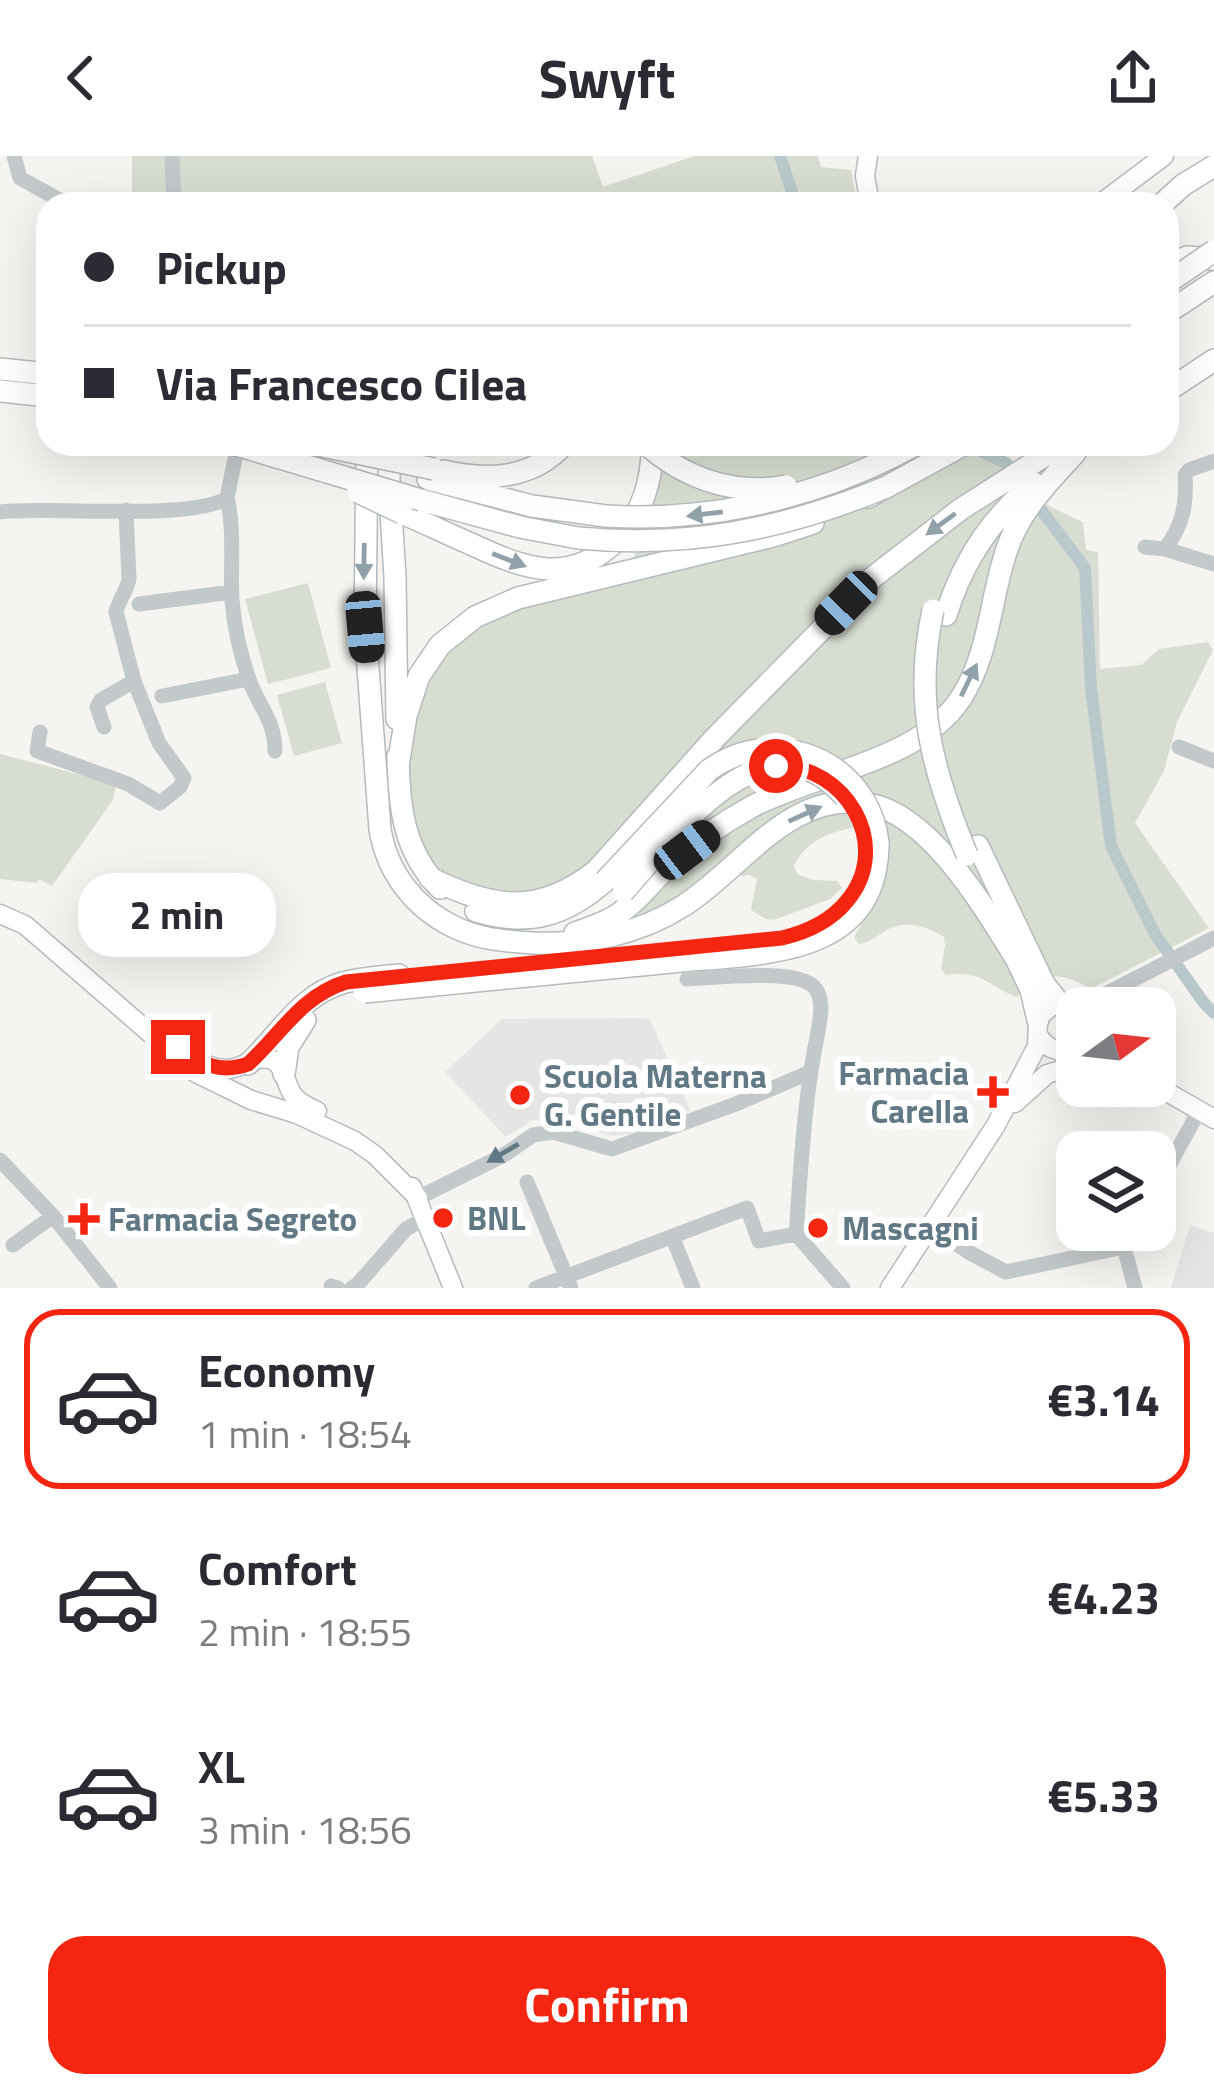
<!DOCTYPE html>
<meta charset="utf-8">
<style>
:root{--surface:#fff;--page:#f2f2f3;--text:#2b2b33;--muted:#7c7c81;--line:#e1e1e2;--accent:#f42611}
body{margin:0;font-family:"Titillium Web",sans-serif;background:var(--page);color:var(--text);height:100vh;display:flex;flex-direction:column;font-size:45px;white-space:nowrap}
*{box-sizing:border-box;margin:0}
p{font-size:39px;color:var(--muted)}
.icon{flex:none;width:66px;height:66px;fill:none;stroke:currentColor;stroke-width:2;stroke-linecap:round;stroke-linejoin:round}
.map{position:relative;height:1132px;overflow:hidden}
.sheet{display:flex;flex-direction:column;background:var(--surface);flex:1}
.sheet>*{flex:none}
.top-card{position:absolute;left:36px;top:36px;width:1143px;height:264px;border-radius:36px;box-shadow:0 12px 48px #0002;display:grid;align-content:center;height:264px;padding:0 48px;background:var(--surface)}
.needle{width:78px;rotate:75deg}
.tools{position:absolute;left:1056px;top:831px;display:grid;gap:24px}
.tools a{display:grid;place-items:center;width:120px;height:120px;border-radius:24px;background:var(--surface);box-shadow:0 12px 48px #0002;font-size:60px}
.end{position:absolute;width:54px;height:54px;margin:-27px;border:15px solid #f42611;background:#fff;box-shadow:0 0 0 6px #fff}
.from{border-radius:50%}
.bubble{position:absolute;height:84px;border-radius:36px;background:var(--surface);box-shadow:0 12px 48px #0002;font-size:39px;font-weight:700;line-height:84px;text-align:center}
.car{position:absolute;width:36px;height:72px;margin:-36px -18px;border-radius:15px;box-shadow:0 0 9px 3px #0007;background:linear-gradient(#222 24%,#8ab4d8 0 40%,#222 0 76%,#8ab4d8 0 86%,#222 0)}
.top-card b{display:flex;align-items:center;gap:42px;height:114px;font-size:45px}
.top-card b+b{border-top:3px solid var(--line)}
.top-card i{width:30px;height:30px;background:var(--text)}
ul{padding:21px 0 0;list-style:none}
li{display:flex;align-items:center;gap:36px;height:180px;margin:0 24px 18px;padding:0 24px;border:6px solid transparent;border-radius:36px}
li div{flex:1}
li b{display:block;font-size:45px}
li em{font-style:normal;font-weight:700}
li.on{border-color:var(--accent)}
li>.icon{width:108px;height:108px;stroke-width:1.5}
.button{display:flex;gap:24px;margin-top:auto;padding:24px 48px}
.button a{flex:1;height:138px;border-radius:36px;background:var(--accent);color:#fff;font-size:48px;font-weight:700;line-height:138px;text-align:center}
header{display:flex;justify-content:space-between;align-items:center;height:156px;padding:0 48px;background:var(--surface);font-size:54px;font-weight:700}
.map>svg:first-child{display:block}
</style>
<header><svg class="icon" aria-label="back" viewBox="0 0 24 24"><path d="M15 5l-7 7 7 7"/></svg>Swyft<svg class="icon" aria-label="share" viewBox="0 0 24 24"><path d="M12 15V3M7 8l5-5 5 5M5 13v7h14v-7"/></svg></header>
<div class="map">
<svg width="1214" height="1132" viewBox="0 0 1214 1132">
<rect width="100%" height="100%" fill="#f5f4f0"/>
<path fill="#e5e6e4" d="M 644,862 L 650,864 L 652,868 L 690,954 L 632,978 L 612,980 L 552,962 L 531,965 L 506,981 L 445,916 L 502,863 Z
M 1190,1069 L 1214,1077 L 1214,1132 L 1171,1132 Z"/>
<path fill="#d7ddd1" d="M 132,0 L 592,0 L 603,31 L 694,0 L 818,0 L 821,11 L 851,14 L 857,48 L 132,48 Z
M 660,288 L 990,288 C 1013,332 1039,347 1083,366 L 1086,394 L 1098,396 L 1100,513 L 1141,509 L 1159,493 L 1208,486 L 1213,494 L 1177,566 L 1164,615 L 1135,667 L 1209,772 L 1091,833 C 1056,812 1047,820 1016,841 C 987,829 982,814 946,819 L 941,813 L 945,790 L 944,781 C 927,770 904,763 885,775 C 875,781 871,786 859,788 L 854,781 C 878,742 892,714 881,668 C 847,672 810,676 794,710 L 797,718 L 813,724 L 837,725 L 842,732 L 830,743 L 774,764 L 766,763 L 751,754 L 757,723 L 749,719 L 742,720 L 720,713 C 694,733 668,754 635,759 L 600,698 C 579,721 551,734 520,737 C 422,746 396,662 409,581 C 413,557 420,523 436,503 C 445,493 482,466 494,459 C 519,445 581,437 611,432 L 633,406 L 652,340 Z
M 308,427 L 331,512 L 268,528 L 245,443 Z
M 325,526 L 342,587 L 294,600 L 277,539 Z
M 0,598 L 116,628 L 113,644 L 52,730 L 39,723 L 37,727 L 0,723 Z"/>
<g fill="none" stroke-linecap="round" stroke-linejoin="round">
<path stroke="#b9c9cb" stroke-width="12" d="M 780,0 L 796,48
M 965,288 L 1006,307 L 1018,322
M 1033,343 L 1085,412 L 1091,532 L 1111,690 L 1155,778 L 1204,847 L 1214,857"/>
<g stroke="#b6bbbe" stroke-width="21">
<path id="major" d="M 868,0 L 865,20 L 870,48
M 1100,48 L 1164,0
M 0,758 L 25,769 L 196,917 L 251,944 L 297,958 L 355,985 L 375,999 L 418,1042
M 1038,879 C 1047,895 1063,899 1077,888
M 191,900 C 202,907 213,913 227,913 C 243,913 259,896 274,905 C 286,912 285,928 293,939 C 299,947 308,951 317,955
M 1155,929 L 1214,963
M 1015,947 L 1047,918 L 1077,909
M 412,1031 L 453,1132
M 890,1132 L 996,969 L 1037,890 L 1038,864 L 1042,858 L 1053,849 L 1060,848 L 1077,855"/>
</g>
<g stroke="#b5babc" stroke-width="24">
<path id="highway" d="M 1162,48 L 1183,29 L 1214,10
M 1167,109 L 1187,101 L 1213,103
M 1167,157 L 1214,126
M 0,213 L 48,218
M 0,235 L 48,240
M 1167,235 L 1214,204
M 367,288 L 365,471 L 380,673 C 387,717 415,752 454,771 C 481,784 505,785 534,787 C 586,789 639,778 683,750 C 742,713 790,632 869,648 C 931,659 985,753 1017,804
M 390,288 L 389,323 L 395,421 L 397,563
M 896,299 L 917,288
M 443,315 C 487,325 532,324 564,288
M 428,323 L 532,350 L 606,360
M 868,341 L 965,288
M 421,344 L 520,371 L 578,382
M 402,357 C 425,367 448,378 471,388 C 525,413 570,431 618,383 C 642,359 653,322 652,288
M 946,459 C 962,407 991,362 1034,327
M 398,600 C 399,650 403,695 440,732
M 398,610 L 406,560 L 419,520 L 440,489 L 475,461 L 518,442 L 773,380 L 813,367
M 978,690 L 1044,828 L 1060,848
M 430,722 C 493,753 538,760 596,715 L 714,583 L 872,422 L 961,353 L 1063,288
M 476,755 C 528,771 565,760 605,725
M 575,777 C 589,772 605,767 617,759 C 640,744 656,720 677,702 C 700,682 726,665 753,650 C 816,617 920,605 961,542 C 990,497 990,442 1007,393 C 1020,354 1048,327 1075,297
M 1011,792 L 1031,834 L 1038,864
M 672,806 C 757,797 878,804 878,687
M 248,908 C 279,880 299,840 342,827 C 360,822 380,821 399,819
M 284,918 L 288,891 L 305,864"/>
</g>
<path stroke="#c3c8ca" stroke-width="15" d="M 14,0 L 20,22 L 67,48
M 172,0 L 174,48
M 227,342 C 235,375 230,410 232,444 C 234,471 241,501 250,526 C 260,552 275,565 275,595
M 0,356 C 51,350 191,365 227,342 L 238,288
M 1145,391 L 1165,393 C 1183,369 1187,348 1185,319 L 1189,314 L 1214,305
M 1165,393 L 1214,408
M 139,448 L 232,436
M 162,540 L 249,523
M 104,571 L 97,551 L 101,544 L 134,525 L 116,456 C 119,443 127,435 129,423 L 126,354
M 40,576 L 37,595 L 128,628 L 160,647 L 180,631 L 184,622 L 159,587 L 134,525
M 1179,591 L 1214,605
M 687,823 C 714,822 796,812 814,831 C 825,843 820,862 818,876 C 804,942 801,1011 796,1078 L 843,1132
M 1070,850 L 1094,844 L 1214,782
M 0,1004 L 53,1060 L 110,1132
M 527,1026 L 571,1132
M 1155,1035 L 1200,953
M 418,1042 L 504,999 L 533,979 L 553,976 L 612,993 L 736,948 L 808,917
M 931,1071 L 970,1097 L 1006,1116 L 1124,1091
M 672,1080 L 693,1132
M 13,1089 L 53,1060
M 1124,1091 L 1135,1132
M 1124,1091 L 1134,1074
M 331,1130 L 338,1132
M 352,1132 L 358,1128 L 406,1073 L 426,1062
M 536,1132 L 747,1052 L 759,1085 L 796,1078"/>
<use href="#major" stroke="#fff" stroke-width="18"/>
<use href="#highway" stroke="#fff" stroke-width="21"/>
<g stroke="#b5babc" stroke-width="24" stroke-linecap="butt">
<path id="highway-bridge" d="M 1167,127 L 1214,95
M 233,288 L 421,344
M 313,288 L 434,313
M 646,288 C 684,322 734,340 786,330
M 358,336 L 402,357
M 606,360 C 706,366 806,344 896,299
M 578,382 C 688,392 782,374 884,332
M 933,454 C 913,545 932,614 967,699
M 605,725 L 709,614 C 775,566 869,605 878,687
M 623,736 C 674,680 765,549 845,641
M 364,836 L 672,806"/>
</g>
<use href="#highway-bridge" stroke="#fff" stroke-width="21"/>
</g>
<defs><path id="oneway-solid" d="M-6-.8H1V-3.2L6.5 0L1 3.2V.8H-6Z" transform="scale(3)"/></defs>
<g fill="#90a1a9">
<use href="#oneway-solid" transform="translate(705 358) rotate(173)"/>
<use href="#oneway-solid" transform="translate(941 368) rotate(144)"/>
<use href="#oneway-solid" transform="translate(509 404) rotate(21)"/>
<use href="#oneway-solid" transform="translate(364 405) rotate(91)"/>
<use href="#oneway-solid" transform="translate(969 524) rotate(-64)"/>
<use href="#oneway-solid" transform="translate(805 658) rotate(-24)"/>
</g>
<use fill="#617984" href="#oneway-solid" transform="translate(503 997) rotate(150)"/>
<g fill="none" stroke-linecap="round" stroke-linejoin="round">
<path stroke="#f42611" stroke-width="15" d="M 178,891 C 201,908 220,918 248,908 C 281,878 301,840 346,826 L 782,782 C 807,776 830,766 847,745 C 894,689 845,608 776,610"/>
</g>
<g fill="#f42611" stroke="#fff" stroke-width="4.5">
<path d="M987 918h12v12h12v12h-12v12h-12v-12h-12v-12h12z"/>
<circle cx="520" cy="939" r="12"/>
<circle cx="443" cy="1062" r="12"/>
<path d="M78 1045h12v12h12v12h-12v12h-12v-12h-12v-12h12z"/>
<circle cx="818" cy="1072" r="12"/>
</g>
<g text-anchor="middle" dominant-baseline="central" stroke-width="12" stroke-linejoin="round" paint-order="stroke">
<g font-size="33" font-weight="bold" fill="#617984" stroke="#fff" text-anchor="start">
<text x="969" y="917" text-anchor="end">Farmacia<tspan x="969" dy="38">Carella</tspan></text>
<text x="544" y="920">Scuola Materna<tspan x="544" dy="38">G. Gentile</tspan></text>
<text x="467" y="1062">BNL</text>
<text x="108" y="1063">Farmacia Segreto</text>
<text x="842" y="1072">Mascagni</text>
</g>
</g>
</svg>
<div class="tools">
<a><svg class="needle" viewBox="-14 -14 28 28"><path d="M0-13l5 13h-10z" fill="#e53935"/><path d="M0 13l5-13h-10z" fill="#7c7c81"/></svg></a>
<a><svg class="icon" aria-label="layers" viewBox="0 0 24 24"><path d="M12 4l9 5-9 5-9-5zM3 14l9 5 9-5"/></svg></a>
</div>
<i class="end from" style="left:776px;top:610px"></i>
<i class="end" style="left:178px;top:891px"></i>
<div class="bubble" style="left:78px;top:717px;width:198px">2 min</div>
<i class="car" style="left:846px;top:447px;rotate:224deg"></i>
<i class="car" style="left:365px;top:471px;rotate:175deg"></i>
<i class="car" style="left:687px;top:694px;rotate:53deg"></i>
<div class="top-card">
<b><i class="from"></i>Pickup</b>
<b><i></i>Via Francesco Cilea</b>
</div>
</div>
<section class="sheet">
<ul>
<li class="on"><svg class="icon" aria-label="car" viewBox="0 0 24 24"><path d="M5 17H2v-5l4-1 3-4h7l3 4 3 1v5h-3M9 17h6M6 11h13"/><circle cx="7" cy="17" r="2"/><circle cx="17" cy="17" r="2"/></svg><div><b>Economy</b><p>1 min · 18:54</p></div><em>€3.14</em></li>
<li><svg class="icon" aria-label="car" viewBox="0 0 24 24"><path d="M5 17H2v-5l4-1 3-4h7l3 4 3 1v5h-3M9 17h6M6 11h13"/><circle cx="7" cy="17" r="2"/><circle cx="17" cy="17" r="2"/></svg><div><b>Comfort</b><p>2 min · 18:55</p></div><em>€4.23</em></li>
<li><svg class="icon" aria-label="car" viewBox="0 0 24 24"><path d="M5 17H2v-5l4-1 3-4h7l3 4 3 1v5h-3M9 17h6M6 11h13"/><circle cx="7" cy="17" r="2"/><circle cx="17" cy="17" r="2"/></svg><div><b>XL</b><p>3 min · 18:56</p></div><em>€5.33</em></li>
</ul>
<div class="button"><a>Confirm</a></div>
</section>
